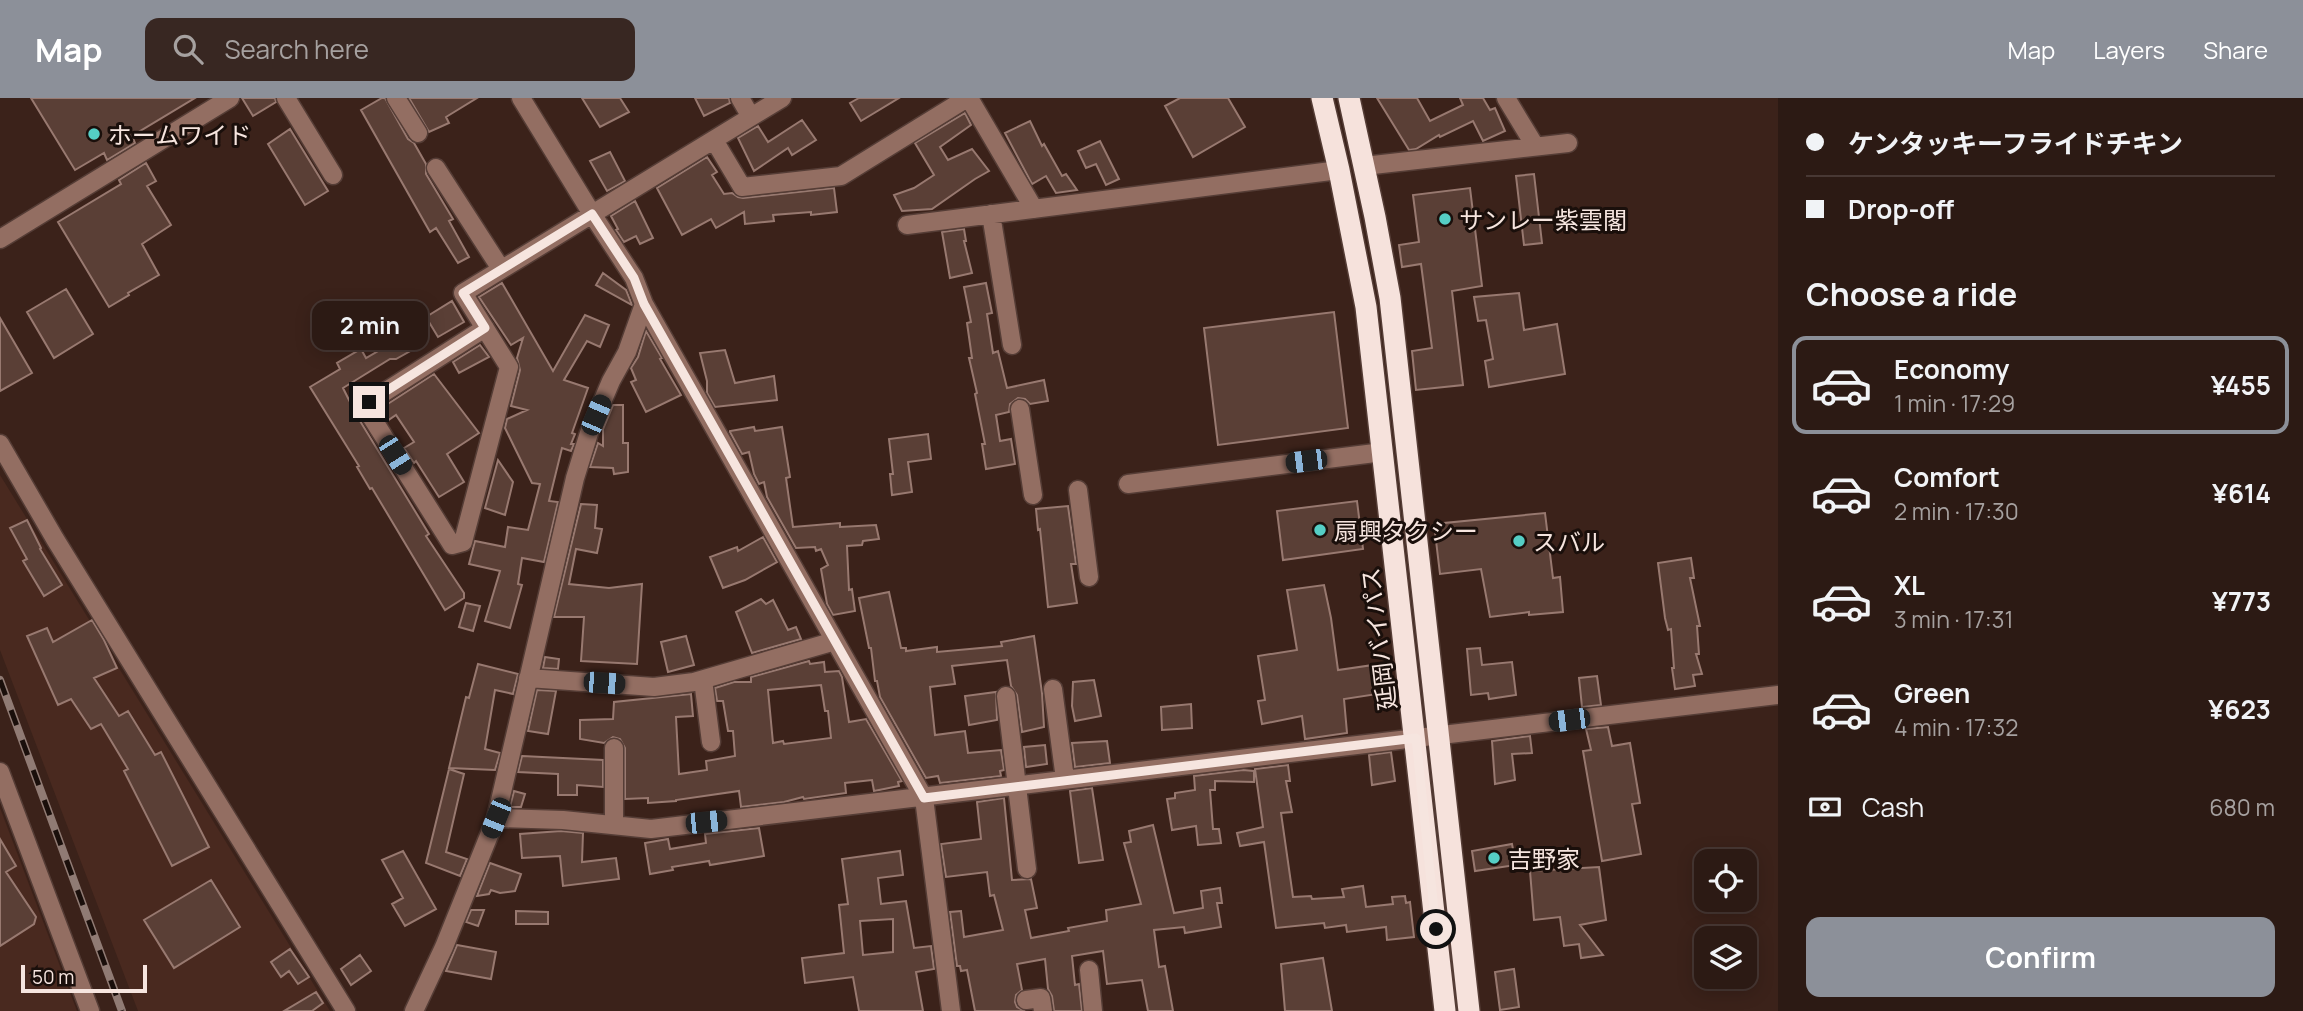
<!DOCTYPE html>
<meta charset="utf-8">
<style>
:root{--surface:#2c1a14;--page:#382722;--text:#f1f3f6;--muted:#a6a1a0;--line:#483834;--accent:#8c9099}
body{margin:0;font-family:Manrope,"Noto Sans JP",sans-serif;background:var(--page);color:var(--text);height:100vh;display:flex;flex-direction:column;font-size:26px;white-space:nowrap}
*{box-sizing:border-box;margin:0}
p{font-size:23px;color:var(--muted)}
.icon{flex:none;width:38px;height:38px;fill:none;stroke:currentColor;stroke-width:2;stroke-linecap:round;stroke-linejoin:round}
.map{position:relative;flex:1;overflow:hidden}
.panel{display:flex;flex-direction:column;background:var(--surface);width:525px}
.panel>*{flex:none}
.top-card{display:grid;align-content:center;height:154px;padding:0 28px;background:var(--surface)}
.buttons{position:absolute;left:1694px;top:751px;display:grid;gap:14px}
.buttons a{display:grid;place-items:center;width:63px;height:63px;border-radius:14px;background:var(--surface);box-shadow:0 4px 18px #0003,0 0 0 2px var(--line);font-size:35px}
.scale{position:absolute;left:21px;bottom:18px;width:126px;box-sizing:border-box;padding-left:7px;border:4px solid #f6e5df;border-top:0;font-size:19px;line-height:24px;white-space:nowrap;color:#f6e5df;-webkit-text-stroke:5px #1a0f0b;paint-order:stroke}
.end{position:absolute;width:32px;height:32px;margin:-16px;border:9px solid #f6e5df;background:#111;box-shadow:0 0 0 4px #111}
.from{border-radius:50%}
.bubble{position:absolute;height:49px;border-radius:14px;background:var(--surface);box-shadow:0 4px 18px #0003,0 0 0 2px var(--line);font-size:23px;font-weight:700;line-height:49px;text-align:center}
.car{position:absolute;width:21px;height:42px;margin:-21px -10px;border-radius:9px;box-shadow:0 0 5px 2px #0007;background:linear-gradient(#222 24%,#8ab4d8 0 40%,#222 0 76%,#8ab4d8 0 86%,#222 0)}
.top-card b{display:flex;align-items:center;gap:24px;height:66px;font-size:26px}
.top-card b+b{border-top:2px solid var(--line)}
.top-card i{width:18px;height:18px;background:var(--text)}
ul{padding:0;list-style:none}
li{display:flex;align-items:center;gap:21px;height:98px;margin:0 14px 10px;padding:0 14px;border:4px solid transparent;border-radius:14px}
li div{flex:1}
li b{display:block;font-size:26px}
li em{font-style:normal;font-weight:700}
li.on{border-color:var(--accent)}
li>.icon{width:63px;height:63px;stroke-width:1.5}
h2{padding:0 28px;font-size:32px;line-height:84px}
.pay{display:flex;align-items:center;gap:18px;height:77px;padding:0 28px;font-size:26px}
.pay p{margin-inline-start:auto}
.cta{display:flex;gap:14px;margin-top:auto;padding:14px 28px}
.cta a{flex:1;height:80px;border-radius:14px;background:var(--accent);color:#fff;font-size:28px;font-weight:700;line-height:80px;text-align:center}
header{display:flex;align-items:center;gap:42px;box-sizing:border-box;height:98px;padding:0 35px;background:var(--accent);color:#fff}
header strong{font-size:33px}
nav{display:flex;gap:38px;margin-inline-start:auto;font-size:24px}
.search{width:490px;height:63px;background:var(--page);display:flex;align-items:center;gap:18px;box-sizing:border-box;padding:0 24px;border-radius:14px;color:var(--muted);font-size:26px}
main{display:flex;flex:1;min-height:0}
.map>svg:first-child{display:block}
</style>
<header>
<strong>Map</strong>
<div class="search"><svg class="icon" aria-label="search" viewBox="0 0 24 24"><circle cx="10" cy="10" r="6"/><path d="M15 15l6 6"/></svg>Search here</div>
<nav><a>Map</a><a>Layers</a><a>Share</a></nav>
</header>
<main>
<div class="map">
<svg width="1778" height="913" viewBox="0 0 1778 913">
<rect width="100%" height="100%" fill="#3b221a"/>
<path fill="#49291f" d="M 0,377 L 330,913 L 138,913 L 0,552 Z
M 0,710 L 77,913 L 0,913 Z"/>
<path fill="#5a3f36" stroke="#987970" stroke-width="2" fill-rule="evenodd" d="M 31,0 L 195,0 L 132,38 L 135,45 L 107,62 L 104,55 L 75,72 Z
M 242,0 L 275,0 L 276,4 L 253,18 Z
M 382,0 L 385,0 L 408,41 L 414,45 L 426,66 L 426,76 L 453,121 L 449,123 L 469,159 L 458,165 L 436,130 L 430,134 L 361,12 Z
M 409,0 L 477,0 L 446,19 L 449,25 L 429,34 Z
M 582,0 L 620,0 L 629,14 L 600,29 Z
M 695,0 L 729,0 L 730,5 L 704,18 Z
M 859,0 L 899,0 L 861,23 L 850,5 Z
M 1180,0 L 1228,0 L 1245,29 L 1193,59 L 1165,8 Z
M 1377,0 L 1417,0 L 1430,23 L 1463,7 L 1460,0 L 1483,0 L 1490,12 L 1495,10 L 1505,33 L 1483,43 L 1473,23 L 1440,39 L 1439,37 L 1416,51 L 1409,52 Z
M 965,15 L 971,27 L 940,49 L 948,62 L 972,51 L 989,73 L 975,81 L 932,111 L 902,113 L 894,97 L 914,90 L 934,77 L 915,45 Z
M 802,22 L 816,42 L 792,57 L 788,50 L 754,73 L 738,40 L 758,28 L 768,44 Z
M 1030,23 L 1042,48 L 1044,46 L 1062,78 L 1066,76 L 1077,92 L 1056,95 L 1046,78 L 1032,86 L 1005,35 Z
M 290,31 L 328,93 L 305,107 L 268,46 Z
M 1100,43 L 1119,81 L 1106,87 L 1096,66 L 1086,70 L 1078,53 Z
M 610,54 L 625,83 L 607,93 L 590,63 Z
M 707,59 L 717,74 L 712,77 L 724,96 L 732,95 L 738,99 L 743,100 L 834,90 L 837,114 L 811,117 L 811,114 L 773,117 L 774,123 L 745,126 L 744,114 L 716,130 L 711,121 L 682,137 L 657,90 Z
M 146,65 L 156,83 L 147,88 L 171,127 L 142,146 L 159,177 L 128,195 L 129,197 L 109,209 L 58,124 L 121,86 L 119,82 Z
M 1534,76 L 1542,145 L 1524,147 L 1516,78 Z
M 1470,90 L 1482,188 L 1452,193 L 1463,287 L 1416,292 L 1412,253 L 1432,250 L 1421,166 L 1402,169 L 1399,147 L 1419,144 L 1413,97 Z
M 635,103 L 653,140 L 640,146 L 636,138 L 624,144 L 616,132 L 618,131 L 611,118 Z
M 964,131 L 966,143 L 964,143 L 972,175 L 950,180 L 942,134 Z
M 603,175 L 626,192 L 632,207 L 596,187 Z
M 502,185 L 553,273 L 585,217 L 609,227 L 600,249 L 587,243 L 564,282 L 588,290 L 572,335 L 575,336 L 571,346 L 574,346 L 571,353 L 562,350 L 549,403 L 558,404 L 544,464 L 522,460 L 518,486 L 522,487 L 510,530 L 485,523 L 500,473 L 469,466 L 475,443 L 505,449 L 508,429 L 528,432 L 540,386 L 532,385 L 505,330 L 507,321 L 527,312 L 511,308 L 520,272 L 517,260 L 523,240 L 511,247 L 479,199 Z
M 986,185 L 992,215 L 987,216 L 993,255 L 998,253 L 1007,290 L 1044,282 L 1048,303 L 1030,306 L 1025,301 L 1018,300 L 1010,306 L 1009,314 L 996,317 L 1000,343 L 1011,341 L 1015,366 L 986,371 L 982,346 L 985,346 L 975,296 L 977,295 L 969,260 L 972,260 L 967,225 L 971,224 L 964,189 Z
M 66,191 L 93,236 L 54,260 L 27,214 Z
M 1519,195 L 1524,232 L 1557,226 L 1565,276 L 1489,289 L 1485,263 L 1493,261 L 1486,222 L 1478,223 L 1474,199 Z
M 452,203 L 464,224 L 438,239 L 426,219 Z
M 1334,214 L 1348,330 L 1218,347 L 1204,230 Z
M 0,220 L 32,275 L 0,293 Z
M 646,233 L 662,260 L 660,261 L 681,297 L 646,314 L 631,284 L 636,282 L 631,270 L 638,259 Z
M 404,238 L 414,251 L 396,261 L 390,261 L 343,290 L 357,318 L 429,436 L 426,438 L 464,495 L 464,500 L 445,512 L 372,390 L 370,391 L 357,369 L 359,368 L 310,289 L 340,271 L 337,265 L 361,251 L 366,260 Z
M 480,247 L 489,259 L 459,275 L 453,264 Z
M 725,252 L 735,285 L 774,278 L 777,302 L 715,309 L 707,295 L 707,283 L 700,255 Z
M 434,276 L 479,335 L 447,356 L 464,384 L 439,399 L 416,363 L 414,365 L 404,350 L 414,344 L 396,317 L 387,323 L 380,311 Z
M 613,307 L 623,307 L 623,345 L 628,345 L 628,374 L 614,376 L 613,370 L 590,369 L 598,345 L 603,348 L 603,331 Z
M 754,329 L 755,333 L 782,329 L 790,379 L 786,380 L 793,429 L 840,425 L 840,429 L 876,427 L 879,441 L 863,443 L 862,447 L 847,448 L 849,492 L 852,491 L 855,513 L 833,517 L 827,506 L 821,471 L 828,467 L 821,451 L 816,453 L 815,449 L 796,450 L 767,399 L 764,384 L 759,386 L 754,376 L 749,354 L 742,356 L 730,334 L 730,333 Z
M 928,336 L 931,361 L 908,364 L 912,394 L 892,397 L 890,376 L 893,376 L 889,341 Z
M 498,362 L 513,384 L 505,417 L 485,410 Z
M 1357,403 L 1363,451 L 1283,462 L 1277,413 Z
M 581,406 L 597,407 L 595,430 L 602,431 L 597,455 L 576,451 L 569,486 L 609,490 L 642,486 L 637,566 L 581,563 L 584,519 L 554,519 Z
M 1068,408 L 1076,466 L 1071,466 L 1077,505 L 1048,509 L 1040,431 L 1038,432 L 1036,411 Z
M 1545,415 L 1553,480 L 1560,479 L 1563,514 L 1529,517 L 1529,514 L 1490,519 L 1481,471 L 1440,476 L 1434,426 Z
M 27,422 L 41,450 L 40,451 L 62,487 L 44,498 L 23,463 L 27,461 L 10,430 Z
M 763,439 L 777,464 L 745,482 L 723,490 L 710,459 L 737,449 L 738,453 Z
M 1691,460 L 1694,480 L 1690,480 L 1700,528 L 1697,528 L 1699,556 L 1696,556 L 1702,576 L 1693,577 L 1695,588 L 1675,591 L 1672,570 L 1674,570 L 1671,531 L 1668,532 L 1665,520 L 1658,465 Z
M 1324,487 L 1331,520 L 1338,572 L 1380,566 L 1384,595 L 1344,601 L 1347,635 L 1305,641 L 1302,618 L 1262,626 L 1258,603 L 1265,602 L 1258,558 L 1297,552 L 1287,492 Z
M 889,494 L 901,550 L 906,550 L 906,553 L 937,549 L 937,554 L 1002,548 L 1001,544 L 1034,538 L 1042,595 L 1044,629 L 1022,634 L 1017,597 L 1011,588 L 1007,562 L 952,568 L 955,586 L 930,589 L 935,637 L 965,633 L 968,655 L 1001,652 L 1004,672 L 1000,673 L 1001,678 L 940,685 L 938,678 L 926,680 L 880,599 L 877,583 L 875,583 L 871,550 L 869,550 L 859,500 Z
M 761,501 L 766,506 L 773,502 L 788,532 L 796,529 L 801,541 L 752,555 L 736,514 Z
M 466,505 L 480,508 L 473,533 L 459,529 Z
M 92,522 L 104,542 L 117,570 L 94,580 L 119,618 L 128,613 L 155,657 L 161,654 L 209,749 L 172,768 L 124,673 L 128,671 L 101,626 L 91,631 L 71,601 L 58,607 L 27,538 L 47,530 L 53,544 Z
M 686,538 L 694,567 L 668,574 L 661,544 Z
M 1480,550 L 1482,567 L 1512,564 L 1516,597 L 1489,601 L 1488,595 L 1471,597 L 1467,551 Z
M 545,559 L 559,561 L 558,571 L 543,570 Z
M 809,563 L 810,566 L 824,564 L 825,574 L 839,573 L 842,579 L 849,624 L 866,621 L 902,683 L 898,684 L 899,688 L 874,693 L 872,682 L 845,685 L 846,695 L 804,701 L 803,699 L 784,704 L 741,709 L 739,693 L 676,702 L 676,703 L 648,705 L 648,700 L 625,701 L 625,650 L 620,641 L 613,639 L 604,645 L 580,641 L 580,622 L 613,621 L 614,604 L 691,596 L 693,618 L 676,619 L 679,676 L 707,672 L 706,663 L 735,658 L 733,633 L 728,633 L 723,603 L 717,603 L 715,590 L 734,584 L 751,584 L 751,579 ZM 821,587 L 825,613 L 828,613 L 831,640 L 784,646 L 783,643 L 773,645 L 768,592 Z
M 478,566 L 518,576 L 513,596 L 495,592 L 485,651 L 500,655 L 495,672 L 449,670 L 466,599 L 469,600 Z
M 1597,578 L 1601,607 L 1582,609 L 1579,580 Z
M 1094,582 L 1101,618 L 1075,623 L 1072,608 L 1073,584 Z
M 537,592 L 556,593 L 548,636 L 528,633 Z
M 996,594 L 997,622 L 969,627 L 965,598 Z
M 1191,606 L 1192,630 L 1162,632 L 1161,609 Z
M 1608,629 L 1612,648 L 1630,645 L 1640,705 L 1632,706 L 1641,756 L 1602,763 L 1583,653 L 1591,652 L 1586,631 Z
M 1530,638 L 1532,655 L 1512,656 L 1515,682 L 1495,686 L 1492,643 Z
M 1107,643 L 1110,665 L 1075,669 L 1072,645 Z
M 1045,647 L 1047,666 L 1026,669 L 1024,649 Z
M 1391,654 L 1395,683 L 1372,687 L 1369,657 Z
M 522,658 L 603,662 L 603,689 L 577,687 L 577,697 L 558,697 L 558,676 L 518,674 Z
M 1288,667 L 1290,683 L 1286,683 L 1292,714 L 1281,715 L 1293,799 L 1311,798 L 1312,801 L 1344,799 L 1342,791 L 1363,788 L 1366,809 L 1393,806 L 1392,799 L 1405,798 L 1406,805 L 1410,804 L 1414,839 L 1387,842 L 1386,829 L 1347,834 L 1346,827 L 1325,830 L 1324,825 L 1276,830 L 1264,744 L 1240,748 L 1237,735 L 1263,729 L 1255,671 Z
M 449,671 L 464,676 L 446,754 L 467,761 L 460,778 L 426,765 Z
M 1243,672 L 1254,673 L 1254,684 L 1215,683 L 1215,692 L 1210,692 L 1213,731 L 1219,731 L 1221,745 L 1198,747 L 1196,728 L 1172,732 L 1167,701 L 1175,700 L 1175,695 L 1195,692 L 1194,678 Z
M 1092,690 L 1103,762 L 1079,765 L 1070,693 Z
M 514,693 L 525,696 L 521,709 L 510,709 Z
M 1004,700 L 1012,782 L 1031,781 L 1037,810 L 1025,812 L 1031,840 L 1069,833 L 1068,830 L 1107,823 L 1106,812 L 1141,806 L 1124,745 L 1131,744 L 1129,733 L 1153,727 L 1174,815 L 1203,810 L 1201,793 L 1220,790 L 1222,805 L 1217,805 L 1221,829 L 1185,835 L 1184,829 L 1154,832 L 1159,869 L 1165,868 L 1173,913 L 1148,913 L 1142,882 L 1107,886 L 1103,853 L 1072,858 L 1075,887 L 1079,886 L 1082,913 L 1054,913 L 1052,898 L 1048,891 L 1045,861 L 1017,866 L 1022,892 L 1016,897 L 1015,904 L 1017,909 L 1025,913 L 975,913 L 967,872 L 961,873 L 960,868 L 957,868 L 950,814 L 961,813 L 964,839 L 1003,832 L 994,797 L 990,798 L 987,774 L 946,779 L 941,746 L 981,741 L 977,704 Z
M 759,730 L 764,758 L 710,767 L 709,763 L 672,769 L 673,772 L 650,776 L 645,745 L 668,741 L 670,751 L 706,745 L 705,736 Z
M 561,733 L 583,735 L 582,764 L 616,760 L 619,781 L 563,788 L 560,758 L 522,760 L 520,736 Z
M 0,741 L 16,768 L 6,774 L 36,819 L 34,826 L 0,848 Z
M 1512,746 L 1516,767 L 1475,773 L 1472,753 Z
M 403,753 L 436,811 L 405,828 L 392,806 L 403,800 L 382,762 Z
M 900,753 L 903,777 L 878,780 L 881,806 L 906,803 L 914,850 L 931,848 L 934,871 L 916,874 L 923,913 L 859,913 L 853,879 L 805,885 L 802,860 L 844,855 L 839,807 L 848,806 L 842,761 ZM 893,821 L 893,854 L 863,857 L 860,823 Z
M 490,765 L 521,776 L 515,793 L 500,795 L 491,792 L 489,796 L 477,798 Z
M 1599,769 L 1606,822 L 1580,827 L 1603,857 L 1581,860 L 1579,846 L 1564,848 L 1560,819 L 1534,822 L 1530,773 Z
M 211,782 L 240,829 L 174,870 L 144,822 Z
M 471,812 L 484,812 L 478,828 L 466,824 Z
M 516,813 L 548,814 L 548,826 L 516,826 Z
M 457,847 L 496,854 L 491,881 L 446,873 Z
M 290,851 L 309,879 L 298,886 L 289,873 L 281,879 L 271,864 Z
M 360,857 L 371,873 L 351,887 L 341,871 Z
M 1323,860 L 1332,913 L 1285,913 L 1281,866 Z
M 1514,871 L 1519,909 L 1500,912 L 1495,874 Z
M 316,894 L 323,905 L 312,913 L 284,913 Z"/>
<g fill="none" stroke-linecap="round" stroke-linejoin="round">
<g stroke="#553d36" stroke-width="21">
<path id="minor" d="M 286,0 L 333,77
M 396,0 L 418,35
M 521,0 L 592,116 L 634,180 L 644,206 L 924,700 L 951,913
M 740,0 L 751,19
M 969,0 L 1034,111
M 1506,0 L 1535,48
M 714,42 L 742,89 L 841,78 L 967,0
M 1364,68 L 1568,45
M 436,70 L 501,171
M 991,116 L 1012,247
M 907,127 L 1339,72
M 0,141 L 230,0
M 485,230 L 369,304 L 367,312 L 452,447 L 463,444 L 509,269 L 463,195 L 782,0
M 1020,311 L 1033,397
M 0,346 L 55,441 L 346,913
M 1128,386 L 1383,354
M 1078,392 L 1089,479
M 528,580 L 654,589 L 694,584 L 835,543
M 703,582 L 711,644
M 1053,591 L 1065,681
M 1006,598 L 1027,771
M 0,674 L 90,913
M 496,720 L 563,722 L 651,731 L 1778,597
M 614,727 L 614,650
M 1089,872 L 1093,913
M 1026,902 L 1041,900 L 1043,913
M 414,913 L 444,849 L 496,720 L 575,380 L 589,335 L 611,283 L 627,254 L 644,206"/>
</g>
<g stroke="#553d36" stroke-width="24">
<path id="highway" d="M 1322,0 L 1339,72 L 1366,209 L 1445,913
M 1349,0 L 1375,119 L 1390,200 L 1469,913"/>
</g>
<use href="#minor" stroke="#936e62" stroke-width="18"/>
<use href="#highway" stroke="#f6e2dc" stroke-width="21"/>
<g stroke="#907b74" stroke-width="8">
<path id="rail" d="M 0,582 L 122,913"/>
</g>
<use href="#rail" stroke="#1a0f0b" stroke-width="5" stroke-dasharray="16" stroke-linecap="butt"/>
</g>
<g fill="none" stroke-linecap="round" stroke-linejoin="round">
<path stroke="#f6e5df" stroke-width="9" d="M 369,304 L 485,230 L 463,195 L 592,116 L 634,180 L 644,206 L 924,700 L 1416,640 L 1436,831"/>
</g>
<g fill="#55cec5" stroke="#1a0f0b" stroke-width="2.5">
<circle cx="94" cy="36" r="7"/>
<circle cx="1445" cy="121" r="7"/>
<circle cx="1320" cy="432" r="7"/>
<circle cx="1519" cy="443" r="7"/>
<circle cx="1494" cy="760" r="7"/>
</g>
<g text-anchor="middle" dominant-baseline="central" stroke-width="6" stroke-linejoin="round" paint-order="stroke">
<g font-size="24" fill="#f6e5df" stroke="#1a0f0b" text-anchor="start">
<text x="108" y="36">ホームワイド</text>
<text x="1459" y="121">サンレー紫雲閣</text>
<text x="1334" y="432">扇興タクシー</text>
<text x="1533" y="443">スバル</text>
<text x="1508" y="760">吉野家</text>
</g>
<g font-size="24" fill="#f6e5df" stroke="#1a0f0b">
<text transform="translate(1378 541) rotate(-97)">延岡バイパス</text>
</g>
</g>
</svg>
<div class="buttons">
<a><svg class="icon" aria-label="locate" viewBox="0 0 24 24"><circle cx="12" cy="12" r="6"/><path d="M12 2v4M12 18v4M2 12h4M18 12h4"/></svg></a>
<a><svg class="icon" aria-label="layers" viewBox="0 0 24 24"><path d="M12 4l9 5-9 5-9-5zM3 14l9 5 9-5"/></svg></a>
</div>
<div class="scale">50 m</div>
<i class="end from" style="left:1436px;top:831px"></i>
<i class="end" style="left:369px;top:304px"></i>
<div class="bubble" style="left:312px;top:203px;width:116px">2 min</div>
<i class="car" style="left:596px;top:317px;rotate:23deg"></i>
<i class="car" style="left:395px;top:357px;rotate:148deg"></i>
<i class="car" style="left:1306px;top:363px;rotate:263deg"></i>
<i class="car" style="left:604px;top:585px;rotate:94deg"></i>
<i class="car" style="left:1569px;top:622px;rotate:263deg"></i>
<i class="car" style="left:496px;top:720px;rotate:202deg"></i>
<i class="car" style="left:706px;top:724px;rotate:84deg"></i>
</div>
<section class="panel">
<div class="top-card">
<b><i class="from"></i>ケンタッキーフライドチキン</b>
<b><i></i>Drop-off</b>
</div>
<h2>Choose a ride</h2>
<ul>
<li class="on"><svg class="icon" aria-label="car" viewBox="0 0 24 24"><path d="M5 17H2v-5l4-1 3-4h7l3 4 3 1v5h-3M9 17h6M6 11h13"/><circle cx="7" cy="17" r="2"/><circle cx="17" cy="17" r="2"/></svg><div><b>Economy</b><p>1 min · 17:29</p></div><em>¥455</em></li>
<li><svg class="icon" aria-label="car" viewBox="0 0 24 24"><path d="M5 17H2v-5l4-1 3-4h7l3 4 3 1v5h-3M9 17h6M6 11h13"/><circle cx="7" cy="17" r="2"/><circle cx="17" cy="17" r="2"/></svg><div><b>Comfort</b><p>2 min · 17:30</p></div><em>¥614</em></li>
<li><svg class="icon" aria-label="car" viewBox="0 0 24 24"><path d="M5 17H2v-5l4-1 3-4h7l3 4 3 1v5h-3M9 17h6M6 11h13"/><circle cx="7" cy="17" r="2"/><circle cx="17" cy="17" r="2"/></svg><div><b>XL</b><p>3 min · 17:31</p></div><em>¥773</em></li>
<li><svg class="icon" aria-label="car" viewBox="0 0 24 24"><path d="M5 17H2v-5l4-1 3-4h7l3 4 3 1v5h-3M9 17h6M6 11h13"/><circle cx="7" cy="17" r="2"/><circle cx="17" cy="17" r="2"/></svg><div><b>Green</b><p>4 min · 17:32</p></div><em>¥623</em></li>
</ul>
<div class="pay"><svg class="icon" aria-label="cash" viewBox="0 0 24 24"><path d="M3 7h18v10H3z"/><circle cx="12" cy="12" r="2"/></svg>Cash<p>680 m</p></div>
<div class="cta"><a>Confirm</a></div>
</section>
</main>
